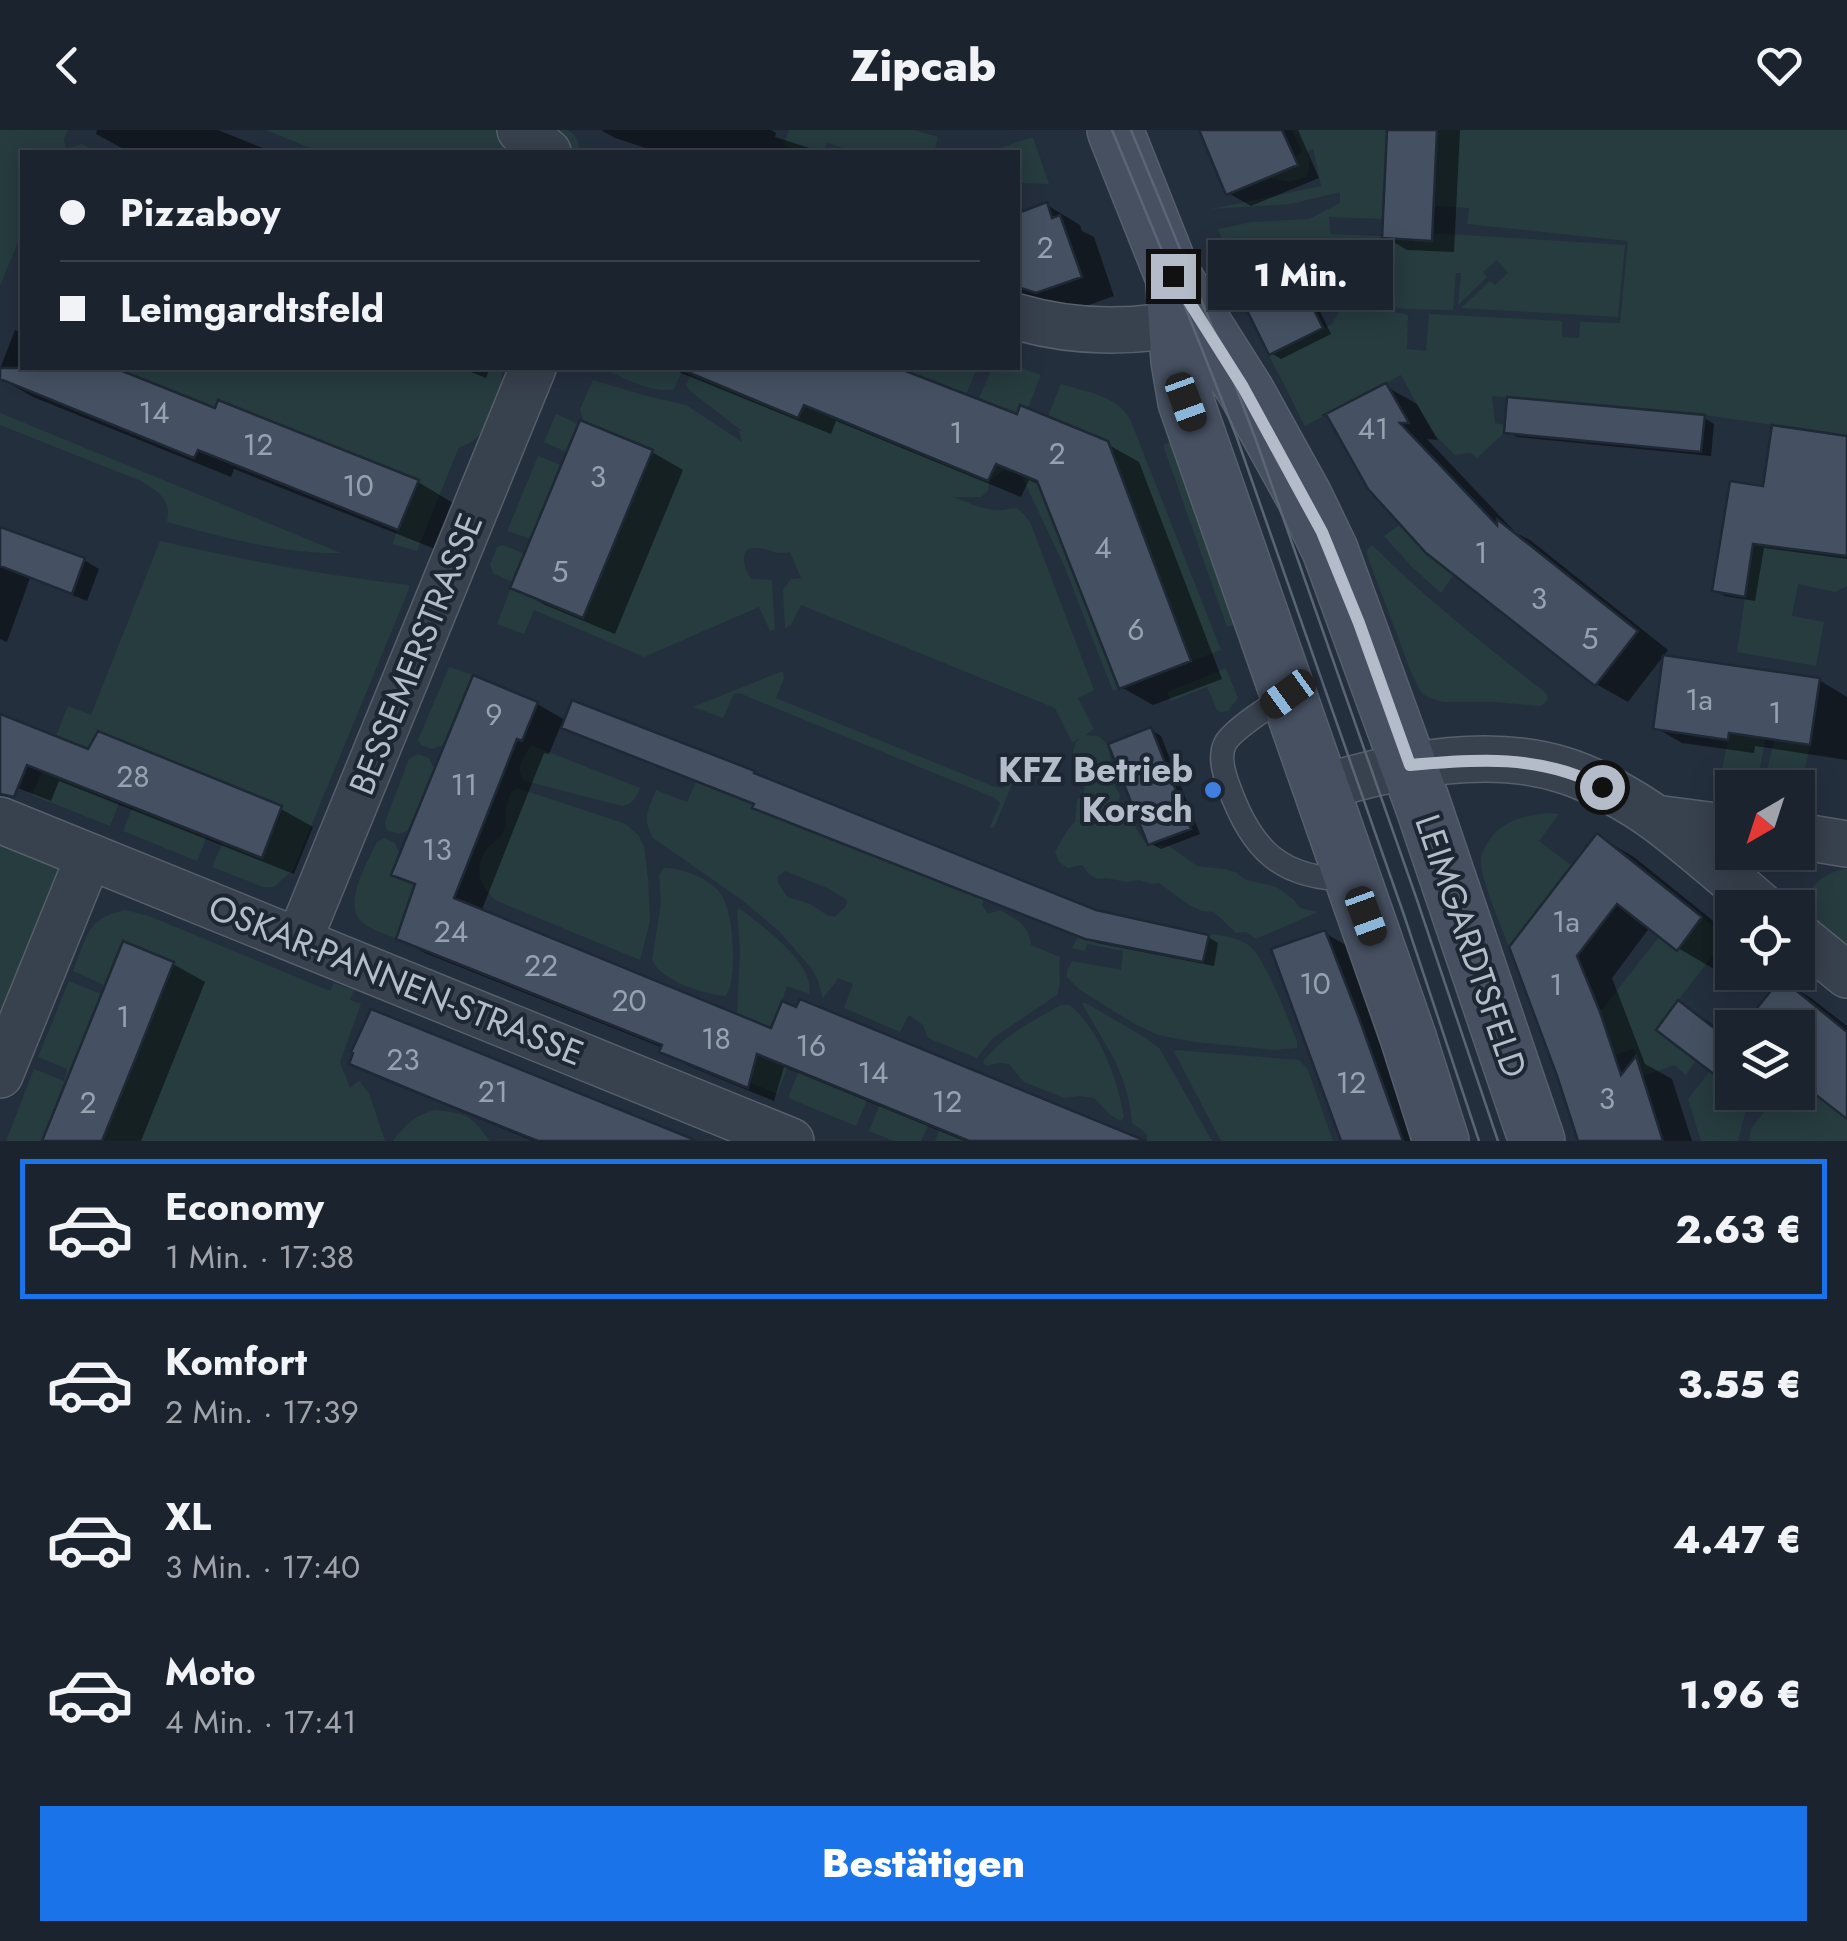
<!DOCTYPE html>
<html lang="de">
<meta charset="utf-8">
<style>
:root{--surface:#1b232e;--page:#282f3a;--text:#f1f3f6;--muted:#a0a4aa;--line:#39404a;--accent:#1a73e8}
body{margin:0;font-family:Jost,sans-serif;background:var(--page);color:var(--text);height:100vh;display:flex;flex-direction:column;font-size:38px;white-space:nowrap}
*{box-sizing:border-box;margin:0}
p{font-size:32px;color:var(--muted)}
.icon{flex:none;width:55px;height:55px;fill:none;stroke:currentColor;stroke-width:2;stroke-linecap:round;stroke-linejoin:round}
.map{position:relative;height:1011px;overflow:hidden}
.panel{display:flex;flex-direction:column;background:var(--surface);flex:1}
.panel>*{flex:none}
.banner{position:absolute;left:20px;top:20px;width:1000px;height:220px;border-radius:0px;box-shadow:0 5px 25px #0003,0 0 0 2px var(--line);display:grid;align-content:center;height:220px;padding:0 40px;background:var(--surface)}
.needle{width:65px;rotate:219deg}
.tools{position:absolute;left:1715px;top:640px;display:grid;gap:20px}
.tools a{display:grid;place-items:center;width:100px;height:100px;border-radius:0px;background:var(--surface);box-shadow:0 5px 25px #0003,0 0 0 2px var(--line);font-size:50px}
.end{position:absolute;width:45px;height:45px;margin:-22px;border:12px solid #b4bcc9;background:#111;box-shadow:0 0 0 5px #111}
.from{border-radius:50%}
.bubble{position:absolute;height:70px;border-radius:0px;background:var(--surface);box-shadow:0 5px 25px #0003,0 0 0 2px var(--line);font-size:32px;font-weight:800;line-height:70px;text-align:center}
.car{position:absolute;width:30px;height:60px;margin:-30px -15px;border-radius:12px;box-shadow:0 0 8px 2px #0007;background:linear-gradient(#222 24%,#8ab4d8 0 40%,#222 0 76%,#8ab4d8 0 86%,#222 0)}
.banner b{display:flex;align-items:center;gap:35px;height:95px;font-size:38px}
.banner b+b{border-top:2px solid var(--line)}
.banner i{width:25px;height:25px;background:var(--text)}
ul{padding:18px 0 0;list-style:none}
li{display:flex;align-items:center;gap:30px;height:140px;margin:0 20px 15px;padding:0 20px;border:5px solid transparent;border-radius:0px}
li div{flex:1}
li b{display:block;font-size:38px}
li em{font-style:normal;font-weight:800}
li.active{border-color:var(--accent)}
li>.icon{width:90px;height:90px;stroke-width:1.5}
.action{display:flex;gap:20px;margin-top:auto;padding:20px 40px}
.action a{flex:1;height:115px;border-radius:0px;background:var(--accent);color:#fff;font-size:40px;font-weight:800;line-height:115px;text-align:center}
header{display:flex;justify-content:space-between;align-items:center;height:130px;padding:0 40px;background:var(--surface);font-size:45px;font-weight:800}
.map>svg:first-child{display:block}
</style>
<header><svg class="icon" aria-label="back" viewBox="0 0 24 24"><path d="M15 5l-7 7 7 7"/></svg>Zipcab<svg class="icon" aria-label="heart" viewBox="0 0 24 24"><path d="M12 20l-8-8c-3-5 5-10 8-4 3-6 11-1 8 4z"/></svg></header>
<div class="map">
<svg width="1847" height="1011" viewBox="0 0 1847 1011">
<rect width="100%" height="100%" fill="#242f3e"/>
<path fill="#263c3f" fill-rule="evenodd" d="M 0,0 L 68,0 L 64,9 L 66,19 L 82,14 L 95,22 L 22,22 L 22,109 L 19,110 L 0,156 Z
M 266,0 L 568,0 C 575,4 581,14 579,22 L 320,22 Z
M 789,0 L 914,0 L 938,7 L 934,22 L 857,22 L 827,13 L 823,22 L 805,22 L 784,15 Z
M 1292,0 L 1387,0 L 1383,89 L 1329,87 L 1331,104 L 1382,106 L 1432,103 L 1625,115 L 1618,187 L 1461,178 L 1490,151 L 1495,155 L 1508,143 L 1497,130 L 1483,142 L 1487,147 L 1458,175 L 1461,143 L 1456,143 L 1453,180 L 1405,179 L 1353,169 L 1351,166 L 1336,174 L 1308,115 L 1264,122 L 1233,137 L 1218,99 L 1251,92 L 1309,89 L 1340,73 L 1340,62 L 1291,74 L 1211,79 L 1321,56 L 1313,19 L 1307,22 L 1310,32 L 1307,47 L 1289,52 L 1267,48 L 1302,22 Z
M 1437,0 L 1847,0 L 1847,306 L 1705,285 L 1492,266 L 1495,293 L 1505,295 L 1504,303 L 1477,328 L 1470,323 L 1455,325 L 1432,302 L 1401,245 L 1305,296 L 1269,225 L 1332,194 L 1341,179 L 1350,175 L 1405,184 L 1408,186 L 1407,219 L 1426,221 L 1429,184 L 1562,191 L 1562,207 L 1579,208 L 1580,192 L 1620,193 L 1628,111 L 1467,94 L 1469,78 L 1434,76 Z
M 1033,7 L 1049,54 L 1018,53 L 1018,22 L 987,22 Z
M 1018,237 L 1041,245 L 1028,278 L 1048,286 L 1061,254 C 1086,262 1116,265 1130,289 L 1221,520 L 1113,561 L 1063,433 L 1021,345 L 1005,340 L 989,351 L 988,361 L 981,367 L 952,367 C 965,371 981,379 994,380 C 1015,382 1013,369 1030,392 L 1094,560 L 1078,568 L 1094,599 L 1085,605 L 1098,606 L 1108,614 L 1115,657 L 1120,664 L 1119,670 C 1132,684 1134,701 1148,715 L 1169,716 L 1197,736 L 1224,739 L 1235,742 L 1246,750 L 1277,757 L 1294,770 L 1300,778 L 1318,782 L 1256,809 L 1246,802 L 1236,803 L 1214,782 L 1202,781 L 1189,775 L 1159,753 L 1152,754 L 1139,750 L 1127,752 L 1106,748 L 1097,749 L 1089,744 L 1082,735 L 1068,738 L 1059,732 L 1055,722 L 1068,699 L 1075,692 L 1077,670 L 1084,663 L 1085,648 L 1072,626 L 1076,612 L 1080,608 L 1072,612 L 1055,578 L 801,475 L 791,495 L 785,498 L 783,460 L 791,449 L 801,448 L 790,422 C 774,425 770,419 757,418 C 737,416 744,440 752,449 L 772,450 L 775,499 L 770,501 L 759,477 L 644,527 L 534,480 L 524,504 L 497,494 L 513,452 L 494,444 L 490,435 L 497,417 L 503,415 L 532,427 L 540,412 L 507,401 L 538,326 L 571,339 L 569,323 L 544,312 L 556,284 L 585,297 L 580,279 L 593,250 L 643,265 L 686,275 L 742,312 L 739,301 L 742,301 L 690,261 L 686,255 L 693,238 L 977,238 L 966,265 L 978,271 L 992,238 Z
M 115,238 L 502,238 C 503,264 488,312 459,317 L 417,421 L 392,414 L 418,350 L 219,270 L 215,278 Z
M 601,238 L 684,238 L 674,259 C 650,264 623,247 601,238 Z
M 0,283 L 341,423 C 282,424 223,407 167,392 C 172,369 158,362 141,351 L 0,295 Z
M 1174,310 L 1238,494 L 1227,497 L 1163,315 Z
M 1399,395 L 1426,423 L 1454,444 L 1441,463 L 1411,436 L 1384,406 Z
M 160,411 C 243,430 323,445 409,455 L 409,459 L 293,740 L 274,757 L 263,757 L 212,737 L 223,712 L 262,727 L 281,685 L 279,683 L 282,676 L 99,601 L 87,622 L 120,671 L 110,696 L 32,665 L 68,576 L 91,585 Z
M 1753,414 L 1847,426 L 1847,456 L 1835,462 L 1798,454 L 1792,486 L 1824,492 L 1816,536 L 1737,522 Z
M 1372,415 C 1426,469 1486,516 1546,563 C 1550,568 1546,574 1540,576 L 1494,572 L 1443,572 L 1427,567 L 1420,561 L 1411,542 L 1367,425 L 1367,420 Z
M 449,537 L 473,545 L 443,615 L 432,619 L 421,615 L 418,610 Z
M 1226,538 L 1238,568 L 1228,581 L 1222,582 L 1217,580 L 1207,557 L 1171,571 L 1167,562 Z
M 780,542 L 783,542 L 784,548 L 776,568 L 995,657 L 1003,658 L 1008,654 L 1017,635 L 1019,637 L 994,698 L 990,697 L 1000,673 L 995,668 L 739,563 L 734,564 L 723,588 L 693,577 Z
M 1729,603 L 1766,608 L 1758,648 L 1722,639 Z
M 1774,610 L 1810,615 L 1801,658 L 1765,650 Z
M 531,615 L 640,658 C 636,668 633,674 622,676 L 525,651 C 513,640 524,626 531,615 Z
M 418,624 L 429,628 L 434,639 L 410,700 L 399,704 L 387,700 L 385,692 L 409,629 Z
M 696,652 L 704,655 L 712,653 L 715,659 L 741,669 L 748,666 L 986,765 L 982,775 L 988,784 L 1000,780 C 1016,789 1030,796 1031,815 L 1060,827 C 1058,839 1062,853 1057,865 L 993,908 L 977,928 L 928,908 L 923,895 L 909,885 L 900,902 L 844,878 L 853,854 L 838,848 C 834,857 827,860 823,869 L 817,848 L 812,839 L 779,801 L 742,770 L 653,708 C 642,687 648,681 656,660 L 687,672 ZM 785,741 L 829,759 L 847,770 L 846,776 L 835,787 L 827,785 L 810,774 L 787,767 L 778,752 L 778,746 Z
M 517,658 L 626,694 L 639,706 L 644,716 L 648,749 L 650,791 L 640,830 L 497,771 C 478,757 472,736 489,716 C 494,710 502,709 504,699 C 508,683 502,680 512,661 Z
M 133,676 L 207,706 L 197,731 L 123,701 Z
M 1550,683 L 1559,684 L 1539,711 L 1572,736 L 1509,817 C 1502,798 1482,752 1481,734 C 1480,726 1484,719 1488,712 C 1502,689 1525,686 1550,683 Z
M 0,708 L 74,740 L 0,898 Z
M 384,708 L 395,713 L 400,725 L 392,745 L 417,755 L 410,774 L 407,774 L 396,809 C 384,803 367,799 359,789 C 345,771 368,730 377,712 Z
M 664,738 C 683,738 709,748 721,764 C 734,783 738,847 726,866 C 704,864 661,851 652,830 L 661,773 L 659,745 Z
M 1847,739 L 1847,817 C 1837,809 1824,800 1816,789 C 1797,763 1821,742 1847,739 Z
M 739,778 C 761,795 816,834 809,864 L 787,856 L 772,899 L 737,885 L 740,820 L 737,781 Z
M 125,780 L 149,786 L 330,861 L 334,853 L 354,860 L 350,870 L 361,874 L 340,932 L 350,958 L 359,951 L 369,963 L 385,1011 L 6,1011 L 34,939 L 64,951 L 67,939 L 38,927 L 69,851 L 101,864 L 104,855 L 73,841 C 87,807 86,788 125,780 Z
M 1702,787 L 1727,807 L 1656,899 L 1696,930 L 1686,945 L 1674,935 L 1643,946 L 1634,919 L 1615,925 L 1600,882 L 1659,807 L 1677,820 Z
M 1185,800 C 1204,804 1230,804 1247,814 C 1265,825 1288,890 1297,911 L 1297,918 L 1275,920 L 1195,912 L 1158,905 L 1133,893 L 1080,860 L 1067,847 L 1067,840 L 1072,831 L 1121,840 L 1123,821 L 1087,814 L 1085,821 L 1072,818 L 1079,805 L 1179,826 Z
M 1082,873 L 1086,873 L 1146,908 L 1160,919 L 1212,1011 L 1147,1011 L 1147,1004 L 1132,993 C 1128,941 1105,916 1082,873 Z
M 1061,875 L 1070,875 C 1101,903 1117,947 1124,987 L 1121,991 L 1110,985 L 1094,968 L 1079,966 L 1064,968 L 1024,952 L 1009,934 L 1000,933 L 986,936 L 983,932 C 1003,905 1033,891 1061,875 Z
M 781,903 L 994,1011 L 935,1011 L 942,993 L 931,989 L 921,1011 L 894,1011 L 869,1001 L 884,964 L 868,968 L 856,996 L 788,968 L 803,930 L 792,926 L 777,964 L 753,954 L 732,927 Z
M 1176,920 L 1299,930 L 1308,940 L 1333,1011 L 1221,1011 L 1174,922 Z
M 1727,920 L 1732,922 L 1732,962 L 1757,963 L 1747,976 L 1738,1011 L 1701,1011 L 1688,969 Z
M 1798,951 L 1847,989 L 1847,1011 L 1749,1011 L 1751,999 L 1779,963 L 1798,962 Z
M 436,980 C 469,984 470,985 490,1011 L 393,1011 C 405,995 416,984 436,980 Z"/>
<path fill="#0007" d="M 97,0 L 218,0 L 273,22 L 129,22 L 96,4 Z
M 601,0 L 771,0 L 776,3 L 775,7 L 822,22 L 658,22 L 615,8 Z
M 1203,0 L 1298,0 L 1319,48 L 1251,76 L 1228,63 Z
M 1390,0 L 1460,0 L 1454,122 L 1407,120 L 1385,107 Z
M 1047,75 L 1080,95 L 1082,101 L 1094,107 L 1114,166 L 1072,181 L 1018,163 L 1018,78 L 1030,82 Z
M 1264,125 L 1274,131 L 1277,136 L 1288,130 L 1298,136 L 1331,204 L 1281,229 L 1271,223 Z
M 15,200 L 22,203 L 22,238 L 108,238 L 217,281 L 418,352 L 453,373 L 435,419 L 234,339 L 231,347 L 33,267 L 0,248 L 0,239 Z
M 461,238 L 490,238 L 486,248 Z
M 669,238 L 892,238 L 1018,287 L 1107,314 L 1139,332 L 1222,549 L 1153,575 L 1121,557 L 1042,356 L 1029,350 L 1021,367 L 836,291 L 831,304 Z
M 1385,256 L 1417,274 L 1438,310 L 1427,309 L 1516,403 L 1530,410 L 1668,520 L 1628,572 L 1596,554 L 1428,421 Z
M 1704,288 L 1714,294 L 1711,326 L 1517,307 L 1507,301 Z
M 1847,308 L 1847,429 L 1764,418 L 1755,471 L 1725,466 L 1714,460 L 1765,359 Z
M 652,322 L 683,340 L 615,504 L 545,475 L 514,457 Z
M 0,399 L 84,430 L 99,439 L 87,471 L 30,448 L 7,512 L 0,509 Z
M 1819,550 L 1847,567 L 1847,630 L 1755,616 L 1754,623 L 1682,613 L 1656,598 Z
M 537,574 L 567,591 L 1095,782 L 1208,807 L 1218,813 L 1214,836 L 1097,813 L 766,683 L 756,675 L 574,603 L 561,595 L 549,624 L 544,623 L 481,782 L 772,902 L 1135,1011 L 964,1011 L 784,937 L 774,971 L 689,936 L 662,921 L 663,918 L 425,823 L 399,808 L 417,756 L 394,744 Z
M 0,587 L 89,622 L 99,604 L 281,679 L 313,697 L 294,744 L 59,651 L 51,671 L 0,651 Z
M 1151,600 L 1161,606 L 1200,704 L 1161,719 L 1150,713 Z
M 1598,706 L 1634,727 L 1732,806 L 1732,815 L 1714,839 L 1678,818 L 1650,797 L 1612,848 L 1645,934 L 1672,949 L 1692,1011 L 1581,1011 L 1512,817 Z
M 1325,803 L 1356,821 L 1427,1011 L 1344,1011 Z
M 125,815 L 173,834 L 205,852 L 141,1011 L 45,1011 Z
M 1782,851 L 1811,868 L 1847,896 L 1847,987 L 1798,948 L 1798,898 Z
M 1679,874 L 1708,891 L 1732,909 L 1732,955 L 1659,899 Z
M 372,882 L 695,1011 L 533,1011 L 379,948 L 352,933 Z
M 1744,962 L 1780,962 L 1768,976 Z"/>
<path fill="#455162" stroke="#1f2835" stroke-width="2.5" d="M 1199,0 L 1282,0 L 1298,35 L 1226,65 Z
M 1387,0 L 1437,0 L 1432,111 L 1382,108 Z
M 1047,72 L 1052,88 L 1060,85 L 1082,147 L 1036,163 L 1018,157 L 1018,83 Z
M 1264,122 L 1272,135 L 1288,128 L 1323,198 L 1269,225 L 1227,140 Z
M 0,238 L 115,238 L 215,278 L 218,270 L 419,350 L 398,400 L 198,320 L 194,328 L 0,249 Z
M 678,238 L 898,238 L 1017,284 L 1020,275 L 1108,311 L 1191,531 L 1119,559 L 1037,351 L 996,334 L 988,351 L 804,275 L 798,288 Z
M 1386,253 L 1409,293 L 1400,293 L 1497,395 L 1497,389 L 1638,501 L 1595,556 L 1426,423 L 1368,359 L 1327,286 L 1324,285 Z
M 1507,267 L 1705,285 L 1701,322 L 1504,303 Z
M 580,290 L 653,320 L 583,488 L 510,458 Z
M 1772,295 L 1847,306 L 1847,426 L 1753,414 L 1745,467 L 1712,461 L 1730,351 L 1763,356 Z
M 0,397 L 85,428 L 72,464 L 0,436 Z
M 1663,525 L 1820,548 L 1810,615 L 1729,603 L 1728,610 L 1653,599 Z
M 473,545 L 538,572 L 522,611 L 517,609 L 454,768 L 771,898 L 782,871 L 796,877 L 800,869 L 1146,1011 L 969,1011 L 757,924 L 748,958 L 659,922 L 662,915 L 396,809 L 415,754 L 391,745 Z
M 572,570 L 755,641 L 754,643 L 1096,780 L 1209,805 L 1203,832 L 1085,809 L 752,678 L 754,674 L 561,598 Z
M 0,584 L 88,619 L 98,601 L 282,676 L 262,728 L 27,635 L 14,667 L 0,664 Z
M 1151,597 L 1191,699 L 1148,715 L 1108,614 Z
M 1597,703 L 1702,787 L 1677,821 L 1617,774 L 1577,826 L 1600,882 L 1621,945 L 1636,926 L 1663,1011 L 1578,1011 L 1557,946 L 1509,817 Z
M 1325,800 L 1359,888 L 1403,1011 L 1341,1011 L 1271,819 Z
M 123,811 L 174,832 L 137,925 L 102,1011 L 42,1011 Z
M 1781,848 L 1847,902 L 1847,989 L 1798,951 L 1798,898 L 1741,898 Z
M 1678,870 L 1732,912 L 1732,958 L 1656,900 Z
M 371,879 L 695,1010 L 694,1011 L 538,1011 L 438,971 L 349,934 L 353,923 L 351,922 Z"/>
<g fill="none" stroke-linecap="round" stroke-linejoin="round">
<g stroke="#565f6c" stroke-width="25">
<path id="service" d="M 1288,564 C 1272,575 1236,597 1226,612 C 1218,625 1224,644 1229,657 C 1251,719 1281,750 1350,749"/>
</g>
<g stroke="#565f6c" stroke-width="48">
<path id="minor" d="M 520,0 L 548,22
M 1018,187 C 1076,204 1140,204 1200,189
M 1321,658 C 1395,635 1487,616 1563,640 C 1593,649 1632,671 1658,690 C 1694,717 1729,748 1764,778
M 1655,688 L 1732,698
M 0,690 L 791,1011
M 1798,706 L 1847,714
M 1798,805 L 1847,845
M 299,810 L 533,238
M 0,945 L 89,726"/>
</g>
<g stroke="#565f6c" stroke-width="58">
<path id="secondary" d="M 1115,0 L 1173,146 L 1247,263 L 1304,366 L 1330,420 L 1423,675 L 1537,1011
M 1174,154 L 1179,231 L 1186,272 L 1408,907 L 1441,1011"/>
</g>
<use href="#service" stroke="#38414e" stroke-width="22"/>
<use href="#minor" stroke="#38414e" stroke-width="45"/>
<use href="#secondary" stroke="#465061" stroke-width="55"/>
<path stroke="#5a6575" stroke-width="2.5" d="M 1112,0 L 1184,174 L 1237,308 L 1404,785 L 1479,1011
M 1131,0 L 1225,228 L 1257,313 L 1416,767 L 1498,1011"/>
</g>
<g fill="none" stroke-linecap="round" stroke-linejoin="round">
<path stroke="#b4bcc9" stroke-width="12" d="M 1173,146 L 1243,257 L 1322,402 L 1359,493 L 1410,635 C 1475,629 1541,624 1602,657"/>
</g>
<circle fill="#3f7fe0" stroke="#1d2633" stroke-width="4" cx="1213" cy="660" r="10"/>
<g text-anchor="middle" dominant-baseline="central" stroke-width="8" stroke-linejoin="round" paint-order="stroke">
<g font-size="30" fill="#98a1af">
<text x="1045" y="117">2</text>
<text x="154" y="282">14</text>
<text x="1373" y="298">41</text>
<text x="956" y="302">1</text>
<text x="258" y="314">12</text>
<text x="1057" y="323">2</text>
<text x="598" y="346">3</text>
<text x="358" y="355">10</text>
<text x="1103" y="417">4</text>
<text x="1481" y="422">1</text>
<text x="560" y="441">5</text>
<text x="1539" y="468">3</text>
<text x="1136" y="499">6</text>
<text x="1590" y="508">5</text>
<text x="1699" y="569">1a</text>
<text x="1775" y="582">1</text>
<text x="494" y="584">9</text>
<text x="133" y="646">28</text>
<text x="464" y="654">11</text>
<text x="437" y="719">13</text>
<text x="1566" y="791">1a</text>
<text x="451" y="801">24</text>
<text x="541" y="835">22</text>
<text x="1315" y="853">10</text>
<text x="1556" y="854">1</text>
<text x="629" y="870">20</text>
<text x="123" y="886">1</text>
<text x="716" y="908">18</text>
<text x="811" y="915">16</text>
<text x="403" y="929">23</text>
<text x="873" y="942">14</text>
<text x="1351" y="952">12</text>
<text x="493" y="961">21</text>
<text x="1607" y="968">3</text>
<text x="947" y="971">12</text>
<text x="88" y="972">2</text>
</g>
<g font-size="35" fill="#b4bcc9" stroke="#1d2633">
<text transform="translate(416 524) rotate(-68)">BESSEMERSTRASSE</text>
<text transform="translate(1471 816) rotate(71)">LEIMGARDTSFELD</text>
<text transform="translate(396 850) rotate(22)">OSKAR-PANNEN-STRASSE</text>
</g>
<g font-size="35" font-weight="bold" fill="#b4bcc9" stroke="#1d2633" text-anchor="end">
<text x="1193" y="640">KFZ Betrieb<tspan x="1193" dy="40">Korsch</tspan></text>
</g>
</g>
</svg>
<div class="tools">
<a><svg class="needle" viewBox="-14 -14 28 28"><path d="M0-13l5 13h-10z" fill="#e53935"/><path d="M0 13l5-13h-10z" fill="#a0a4aa"/></svg></a>
<a><svg class="icon" aria-label="locate" viewBox="0 0 24 24"><circle cx="12" cy="12" r="6"/><path d="M12 2v4M12 18v4M2 12h4M18 12h4"/></svg></a>
<a><svg class="icon" aria-label="layers" viewBox="0 0 24 24"><path d="M12 4l9 5-9 5-9-5zM3 14l9 5 9-5"/></svg></a>
</div>
<i class="end from" style="left:1602px;top:657px"></i>
<i class="end" style="left:1173px;top:146px"></i>
<div class="bubble" style="left:1208px;top:110px;width:185px">1 Min.</div>
<i class="car" style="left:1186px;top:272px;rotate:160deg"></i>
<i class="car" style="left:1288px;top:564px;rotate:234deg"></i>
<i class="car" style="left:1366px;top:786px;rotate:160deg"></i>
<div class="banner">
<b><i class="from"></i>Pizzaboy</b>
<b><i></i>Leimgardtsfeld</b>
</div>
</div>
<section class="panel">
<ul>
<li class="active"><svg class="icon" aria-label="car" viewBox="0 0 24 24"><path d="M5 17H2v-5l4-1 3-4h7l3 4 3 1v5h-3M9 17h6M6 11h13"/><circle cx="7" cy="17" r="2"/><circle cx="17" cy="17" r="2"/></svg><div><b>Economy</b><p>1 Min. · 17:38</p></div><em>2.63 €</em></li>
<li><svg class="icon" aria-label="car" viewBox="0 0 24 24"><path d="M5 17H2v-5l4-1 3-4h7l3 4 3 1v5h-3M9 17h6M6 11h13"/><circle cx="7" cy="17" r="2"/><circle cx="17" cy="17" r="2"/></svg><div><b>Komfort</b><p>2 Min. · 17:39</p></div><em>3.55 €</em></li>
<li><svg class="icon" aria-label="car" viewBox="0 0 24 24"><path d="M5 17H2v-5l4-1 3-4h7l3 4 3 1v5h-3M9 17h6M6 11h13"/><circle cx="7" cy="17" r="2"/><circle cx="17" cy="17" r="2"/></svg><div><b>XL</b><p>3 Min. · 17:40</p></div><em>4.47 €</em></li>
<li><svg class="icon" aria-label="car" viewBox="0 0 24 24"><path d="M5 17H2v-5l4-1 3-4h7l3 4 3 1v5h-3M9 17h6M6 11h13"/><circle cx="7" cy="17" r="2"/><circle cx="17" cy="17" r="2"/></svg><div><b>Moto</b><p>4 Min. · 17:41</p></div><em>1.96 €</em></li>
</ul>
<div class="action"><a>Bestätigen</a></div>
</section>
